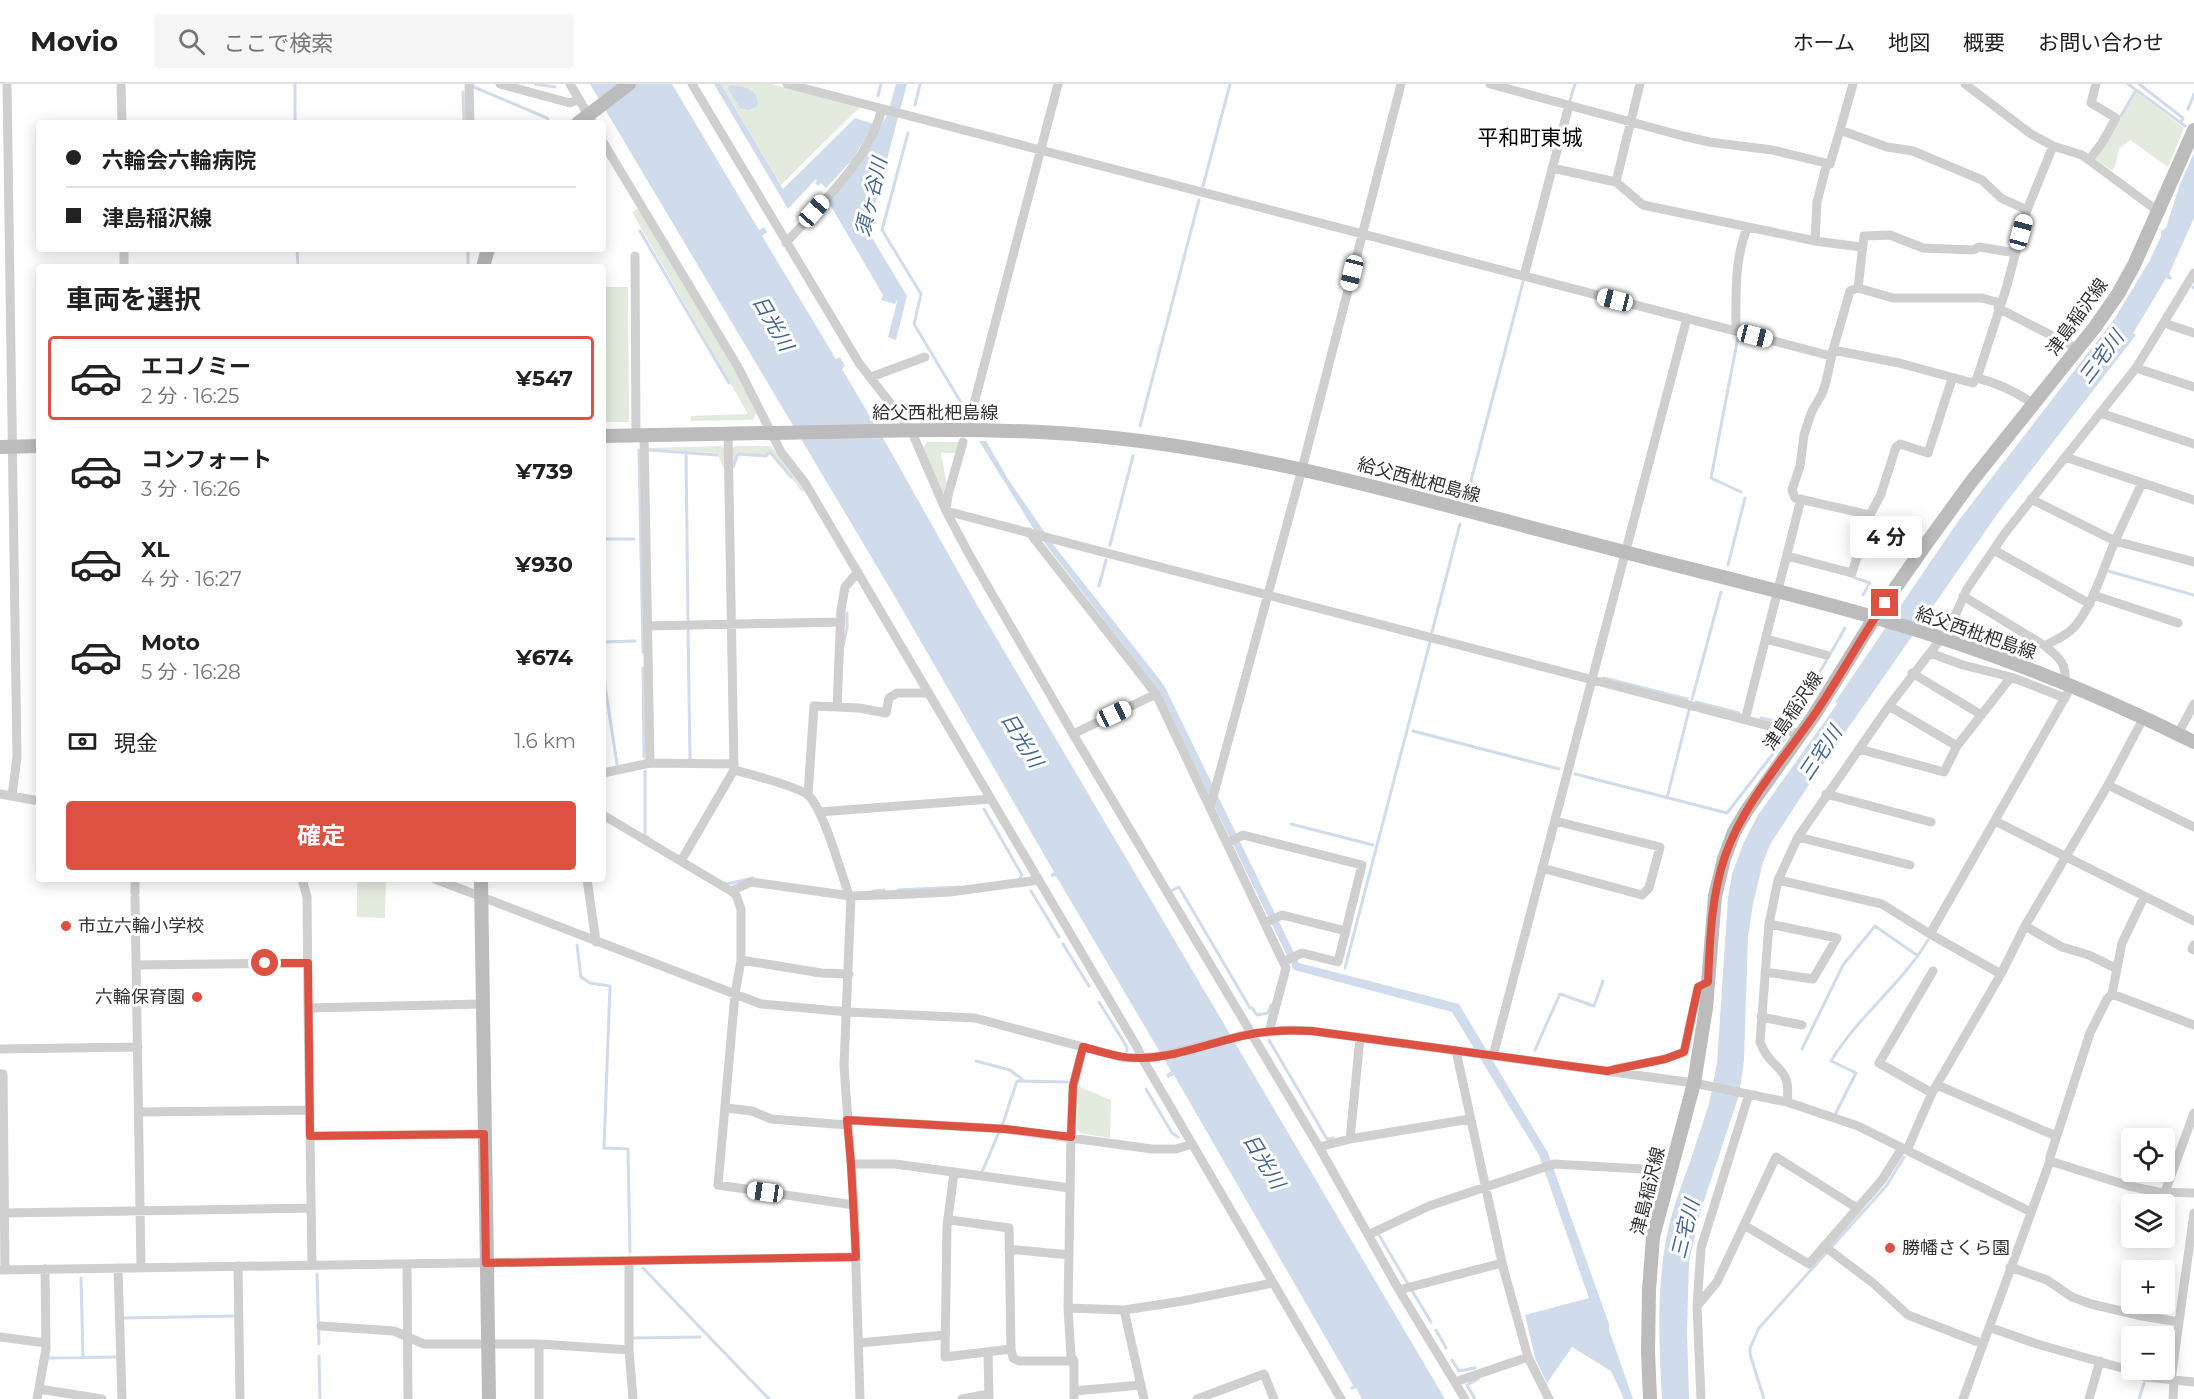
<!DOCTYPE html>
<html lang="ja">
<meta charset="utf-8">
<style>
:root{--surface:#fff;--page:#f6f6f6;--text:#222;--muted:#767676;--line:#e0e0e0;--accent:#dc5142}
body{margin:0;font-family:Montserrat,"Noto Sans JP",sans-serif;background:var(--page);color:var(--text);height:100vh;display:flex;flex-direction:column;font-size:22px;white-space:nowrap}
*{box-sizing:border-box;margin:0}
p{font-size:20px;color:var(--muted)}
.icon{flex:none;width:33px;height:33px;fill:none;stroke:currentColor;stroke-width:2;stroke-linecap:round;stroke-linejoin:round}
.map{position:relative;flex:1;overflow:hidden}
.drawer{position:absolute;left:36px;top:180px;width:570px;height:618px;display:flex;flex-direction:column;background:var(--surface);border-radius:6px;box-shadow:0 3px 15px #0003}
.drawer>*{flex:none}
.guide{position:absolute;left:36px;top:36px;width:570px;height:132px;border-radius:6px;box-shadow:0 3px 15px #0003;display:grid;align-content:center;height:132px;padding:0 30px;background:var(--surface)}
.buttons{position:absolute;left:2121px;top:1044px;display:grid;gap:12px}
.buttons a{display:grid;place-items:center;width:54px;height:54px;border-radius:6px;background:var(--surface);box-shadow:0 3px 15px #0003;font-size:30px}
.end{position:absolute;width:27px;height:27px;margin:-14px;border:8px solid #dc5142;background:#fff;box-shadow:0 0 0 3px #fff}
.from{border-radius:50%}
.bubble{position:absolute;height:42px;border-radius:6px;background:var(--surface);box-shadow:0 3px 15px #0003;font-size:20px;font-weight:700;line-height:42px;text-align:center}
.car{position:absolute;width:18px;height:36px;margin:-18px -9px;border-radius:8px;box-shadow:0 0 4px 2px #0007;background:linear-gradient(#fff 24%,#345 0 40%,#fff 0 76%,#345 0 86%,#fff 0)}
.guide b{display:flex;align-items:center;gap:21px;height:57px;font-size:22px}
.guide b+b{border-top:2px solid var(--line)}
.guide i{width:15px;height:15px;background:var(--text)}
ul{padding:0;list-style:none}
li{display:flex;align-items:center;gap:18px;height:84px;margin:0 12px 9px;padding:0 18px;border:3px solid transparent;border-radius:6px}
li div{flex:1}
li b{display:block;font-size:22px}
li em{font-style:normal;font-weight:700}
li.current{border-color:var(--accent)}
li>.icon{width:54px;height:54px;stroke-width:1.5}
h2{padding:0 30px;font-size:27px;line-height:72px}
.pay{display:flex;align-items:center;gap:15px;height:66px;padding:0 30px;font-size:22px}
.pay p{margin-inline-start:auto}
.cta{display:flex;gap:12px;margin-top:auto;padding:12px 30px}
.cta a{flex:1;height:69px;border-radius:6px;background:var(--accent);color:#fff;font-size:24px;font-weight:700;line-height:69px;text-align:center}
header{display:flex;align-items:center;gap:36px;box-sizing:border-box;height:84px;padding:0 30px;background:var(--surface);border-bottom:2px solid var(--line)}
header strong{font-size:28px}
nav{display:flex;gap:33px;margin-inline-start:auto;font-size:21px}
.search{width:420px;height:54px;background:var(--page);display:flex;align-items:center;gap:15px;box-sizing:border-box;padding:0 21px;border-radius:6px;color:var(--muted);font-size:22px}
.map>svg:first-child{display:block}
</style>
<header>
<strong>Movio</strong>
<div class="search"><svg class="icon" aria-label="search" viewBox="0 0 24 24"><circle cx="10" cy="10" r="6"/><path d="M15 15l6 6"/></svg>ここで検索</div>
<nav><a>ホーム</a><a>地図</a><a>概要</a><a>お問い合わせ</a></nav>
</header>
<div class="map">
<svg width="2194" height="1315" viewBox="0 0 2194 1315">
<rect width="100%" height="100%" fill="#fff"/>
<path fill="#e3ebdf" d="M 721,0 L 772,0 L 860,23 L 781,101 Z
M 2136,8 L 2184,44 L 2168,83 L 2130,56 L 2119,65 L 2115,83 L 2112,86 L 2096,76 L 2096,73 L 2115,45 Z
M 639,124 L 737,288 L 756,329 L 753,336 L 690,337 L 691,332 L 748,330 L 632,128 Z
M 603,203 L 628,203 L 629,338 L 605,338 L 605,298 L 603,298 Z
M 927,358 L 960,358 L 958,369 L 941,369 L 947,401 L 945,408 L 942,409 L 923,364 Z
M 722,362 L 725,365 L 725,387 L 717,369 L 649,365 L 649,364 Z
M 736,362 L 771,362 L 804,403 L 804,406 L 802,408 L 770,367 L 766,371 L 738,369 L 732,381 L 732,364 Z
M 357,795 L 386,795 L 385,834 L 357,833 Z
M 1078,1002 L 1111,1016 L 1110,1054 L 1080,1049 L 1077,1045 Z"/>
<path fill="#d0dcec" d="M 590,0 L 672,0 L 759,146 L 764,143 L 767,148 L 762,152 L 836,275 L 840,273 L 845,282 L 842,285 L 887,361 L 977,521 L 1445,1315 L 1362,1315 L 1356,1304 L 1352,1306 L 1350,1304 L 1353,1301 L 1174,991 L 1168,994 L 1166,991 L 1171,987 L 1056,792 L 1052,793 L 1050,790 L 1054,788 L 898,518 Z
M 714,0 L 721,0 L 783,105 L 855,34 L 874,40 L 852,76 L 826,104 L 821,99 L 818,102 L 815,99 L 817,96 L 816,95 L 788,125 Z
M 896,0 L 907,0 L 868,147 L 907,212 L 896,256 L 888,253 L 898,214 L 895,220 L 881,216 L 883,211 L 828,117 L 859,82 L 888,29 Z
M 730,2 C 744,2 758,4 758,22 L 749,26 L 740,24 L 728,5 Z
M 2194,69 L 2194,134 L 2169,190 L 2172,193 L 2171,196 L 2166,194 C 2155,212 2145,231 2133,249 L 2136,251 L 1998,429 L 1814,693 L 1771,759 L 1763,778 L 1753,820 L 1748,852 L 1744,977 L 1739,1011 L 1700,1129 L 1689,1178 L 1687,1247 L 1689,1315 L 1662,1315 C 1659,1260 1656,1200 1668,1146 C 1673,1124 1681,1102 1689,1081 C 1696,1061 1702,1040 1709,1020 L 1717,979 L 1728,814 L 1732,790 L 1744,758 L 1758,731 L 1837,620 L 1835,618 L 1959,436 L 2115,234 L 2150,176 L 2161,152 L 2161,147 L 2166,144 L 2180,100 Z
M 979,357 L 986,357 L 1008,395 L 1052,459 L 1164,601 L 1299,879 L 1459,920 L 1548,1069 L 1609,1240 L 1609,1246 L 1633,1315 L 1624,1315 L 1611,1287 L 1572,1263 L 1547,1299 L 1535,1274 L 1525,1231 L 1589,1214 L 1539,1071 L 1452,928 L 1294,886 L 1158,606 L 1033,444 Z"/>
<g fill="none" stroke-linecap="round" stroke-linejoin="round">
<path stroke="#d0dcec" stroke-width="3" d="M 295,0 L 295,39
M 535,0 L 555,3
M 2128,0 L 2185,42
M 2139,0 L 2183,34 L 2181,38
M 474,3 L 547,34 L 549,37
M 463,8 L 464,39
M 878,12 L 881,0
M 1570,16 L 1575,0
M 915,21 L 920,0
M 2188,25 L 2194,10
M 2121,32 L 2136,6
M 908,49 L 882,146 L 921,210 L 914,240 L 969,332
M 1203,102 L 1230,0
M 640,147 L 729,299
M 297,165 L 298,183
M 468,165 L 468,183
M 2193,203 L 2194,204
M 1738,253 L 1711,394 L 1741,408
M 1140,342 L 1199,116
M 639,366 L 643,568
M 649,366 L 717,371
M 686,368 L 688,537
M 733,383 L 738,370 L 766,372 L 770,368 L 791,393
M 1467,412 L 1523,198
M 603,455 L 634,455
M 1110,461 L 1133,372
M 1728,481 L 1745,414
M 2108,487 L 2194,511
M 1853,493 L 1870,499 L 1863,511
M 1099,502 L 1106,476
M 688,546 L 690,676
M 1432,548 L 1460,440
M 603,558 L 635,557
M 843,562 L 847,544 L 847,529
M 643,584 L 644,673
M 603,589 L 617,680
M 1604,594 L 1687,615
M 1692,615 L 1721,508
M 1696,618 L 1739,629
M 1761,634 L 1790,640 L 1845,544
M 1413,647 L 1559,685
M 645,687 L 645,752 L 648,753
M 1575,690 L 1727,729 L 1786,653
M 1667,714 L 1689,626
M 984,725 L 1022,791 L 1020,795
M 1291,740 L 1373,761
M 725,799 L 727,800 L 753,794
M 898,806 L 959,803
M 1173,806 L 1179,803 L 1250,924 L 1252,924 L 1257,931 L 1268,929 L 1271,921
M 873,807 L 884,806
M 1031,807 L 1059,853
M 1063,860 L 1089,902
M 577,861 L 581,893 L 590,899 L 610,902 L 604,1064 L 628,1065 L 630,1168
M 1345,884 L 1430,558
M 1099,918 L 1127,963 L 1127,967
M 1269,956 L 1327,1055 L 1333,1054
M 1802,965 L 1843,881 L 1875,842 L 1918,872
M 1535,966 L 1560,910 L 1594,922 L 1603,897
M 976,977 L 1010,986 L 1024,997
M 1146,1005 L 1172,1049 L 1178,1053
M 1836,1029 L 1856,989 L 1831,977 C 1858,932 1902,900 1928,856
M 1002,1042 L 1017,997 L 1067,998
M 982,1088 L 999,1048
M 1379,1151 L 1408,1200
M 643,1184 L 769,1315
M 317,1190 L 319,1260
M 81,1194 L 83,1273
M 1411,1205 L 1431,1238
M 123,1234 L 235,1232
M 1436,1246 L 1446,1264
M 633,1254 L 700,1253
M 319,1272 L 320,1315
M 49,1274 L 117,1273
M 1452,1276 L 1459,1287 L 1475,1284
M 1475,1315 L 1467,1301 L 1478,1295
M 1764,1315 L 1750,1270 L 1750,1264 L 1759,1244 L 1887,1101 L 1904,1073
M 2139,1315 L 2144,1299"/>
<path stroke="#cfcfcf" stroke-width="9" d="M 7,0 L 17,673 L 12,712
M 121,0 L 122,39
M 469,0 L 470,39
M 500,0 L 570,19 L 579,15
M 570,0 L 593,39
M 692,0 L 859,279 L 911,346 L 946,427 L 970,472 L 1073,650 L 1319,1063 L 1399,1206 L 1465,1315
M 787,0 L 1831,272
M 1490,0 L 1683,52 L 1709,58 L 1772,66 L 1830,80 L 1840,46 L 1887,63 L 1913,67 L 1982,96 L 2001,114 L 2027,126
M 1640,0 L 1616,98 L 1643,121 L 1815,157 L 1861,163
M 1965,0 L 2031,50 L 2053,62 L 2082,71 L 2159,128
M 1840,46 L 1853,0
M 603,58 L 738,283 L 781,368 L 805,399 L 1137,963 L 1142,974 L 1341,1315
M 2089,76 L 2102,59 L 2116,34 L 2091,19 L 2096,0
M 1552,84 L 1616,98
M 1815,157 L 1817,118 L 1827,79
M 786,159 C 821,119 868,78 882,25
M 124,165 L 124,183
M 635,172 L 636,351
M 1524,192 L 1569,21
M 1858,204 L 1893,214 L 1982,214 L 2000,219
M 1998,224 L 2078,265
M 2164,239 L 2194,249
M 1736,247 C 1736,212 1734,177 1747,144
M 1833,266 L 1899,279 L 1973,299 L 1977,294 L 2006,205 L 2027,126 L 2053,62
M 2136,284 L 2194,303
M 871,293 L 925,273
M 1977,294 C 1999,299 2016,308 2034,320
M 2100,329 L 2194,360
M 970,335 L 1058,0
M 728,349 L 734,686 C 749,690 800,703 809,712 C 824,727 841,789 849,811
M 644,351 L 650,679
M 2065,373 L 2194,416
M 2031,415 L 2115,457 L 2142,399
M 946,425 L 948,411 L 963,358
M 946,427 L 1800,650
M 1870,431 L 1795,414 L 1792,406 L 1800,382 L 1804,351 L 1812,327 L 1822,310 L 1826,298 L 1833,266 L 1850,207 L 1858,204 L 1864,152 L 1890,151 L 1923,164 L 1973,166 L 1979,163 L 2016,169
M 1029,448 L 1156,610
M 1994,466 L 2090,520
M 1787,472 L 1852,489 L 1870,431 L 1881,410 L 1896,363 L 1900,360 L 1928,369 L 1952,295
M 2093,511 L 2178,539
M 1963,512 L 2045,562 C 2053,557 2063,553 2070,547 C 2090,531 2104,482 2115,457 L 2194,478
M 648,542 L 840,538
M 1766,555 L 1826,571
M 2045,562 C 2060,574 2067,580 2065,600
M 1930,569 L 1963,581 L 2011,593
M 1912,589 L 1980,630
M 1889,622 L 1957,662 L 2011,593 L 2065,614
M 837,623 L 841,526 L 845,503 L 858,488
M 1745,636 L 1801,415
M 1073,650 L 1156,610 L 1286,884 L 1269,948
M 2178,650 L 2194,620
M 1859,665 L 1944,688 L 1957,662
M 603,689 L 650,679 L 734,680
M 2108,701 L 2194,743
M 0,710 L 39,717
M 1826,710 L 1931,738
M 808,711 L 814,622 L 859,624 L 886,629 L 889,614 L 897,609 L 929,609
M 1210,724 L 1302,385 L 1401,0
M 819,728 L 991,715
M 603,731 L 731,807 L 736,811 L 741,825 L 741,876 L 735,910 L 718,1101 L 854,1121
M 1995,737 L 2194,837
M 1798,753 L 1910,781
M 1227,759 L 1243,751 L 1362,781 L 1338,878 L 1302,869 L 1283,878
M 681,777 L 734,686
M 1542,784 L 1642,811 L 1649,804 L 1660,763 L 1555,737
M 135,795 L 135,809
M 302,795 L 307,813 L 308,924 L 482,920
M 435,795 L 761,920 L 848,928 L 975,934 L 1124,974 L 1155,973 L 1248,950 L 1289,946 L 1312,947 L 1694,999 L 1787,1018 L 1858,1042 L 2031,1128
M 587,795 L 596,858
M 1778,796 L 1882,820 L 1930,850
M 731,807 L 751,798 L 851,812 L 914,810 L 950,808 L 1039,796
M 851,812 L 844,982 L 854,1121 L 860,1315
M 135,814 L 141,1184
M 1265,839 L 1282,831 L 1346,847
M 2025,842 L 2062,863 L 2089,871 L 2115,884
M 2194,861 L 2192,865 L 2194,866
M 741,876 L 821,889 L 849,890
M 137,881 L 308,879
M 1765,888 L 1813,895 L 1837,854 L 1769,840
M 2001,890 L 1930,850 L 2071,603
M 2112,910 L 2194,941
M 308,924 L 312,1181
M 1761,933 L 1802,941
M 0,965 L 138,963
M 1456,967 L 1503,1183 L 1528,1273 L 1549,1315
M 1493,972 L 1687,234
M 1615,985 L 1665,975 L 1684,968 L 1698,903 L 1708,898
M 0,990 L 3,990 L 5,1186
M 1937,1001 L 2056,1052
M 1932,1009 L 1879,979 L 1933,887
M 1787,1018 C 1792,980 1771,988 1760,958 L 1769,840 L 1778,796 L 1798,753 L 1889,622 L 1950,543 L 1967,505 L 2005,449 L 2136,284 L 2194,189
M 726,1024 L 752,1027 L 771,1035 L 847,1041
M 139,1028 L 310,1026
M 847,1036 L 1005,1045 L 1152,1065 L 1176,1065 L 1192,1060
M 310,1052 L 484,1050
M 1350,1055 L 1360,954
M 1319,1063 L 1350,1055 L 1470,1035
M 1907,1066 L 1932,1009 L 2001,890 L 2025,842 L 2108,701 L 2144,633
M 2050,1077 L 2129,1102 L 2158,1108 L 2194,1109
M 851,1080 L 895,1080 L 1070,1104
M 954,1089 L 947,1142 L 945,1273 L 1011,1265 L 1013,1274 L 1019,1277 L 1074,1277
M 2165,1108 L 2194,1029
M 5,1129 L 311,1124
M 950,1136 L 1009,1144 L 1011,1265
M 1744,1141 L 1776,1073 L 1857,1124
M 1368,1151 L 1429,1122 L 1554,1080 L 1659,1086
M 1824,1162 L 1873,1199 L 1908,1231 L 1983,1260
M 1009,1165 L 1069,1171
M 629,1176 L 629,1266 L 633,1315
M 407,1180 L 408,1315
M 238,1182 L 240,1315
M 2010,1183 L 2047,1196 L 2072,1213 L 2091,1220 L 2142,1232 L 2179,1238
M 118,1184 L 122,1315
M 0,1186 L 856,1173
M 1399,1206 L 1502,1179
M 1697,1222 L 1717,1198 L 1744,1141 L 1809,1180 L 1882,1096 L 1902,1064
M 1068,1224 L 1124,1226 L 1183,1217 L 1273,1199
M 1124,1226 L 1144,1315
M 321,1242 L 394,1247 L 424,1260 L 539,1260 L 629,1266
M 1989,1243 L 2037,1260 L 2129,1286 L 2146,1293 L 2194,1298
M 0,1253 L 46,1259
M 859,1259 L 945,1251
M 988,1268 L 989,1315
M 2171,1296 L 2194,1129
M 1455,1298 L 1528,1273
M 39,1305 L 102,1315
M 1074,1307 L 1141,1301
M 37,1315 L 46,1265 L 45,1185
M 539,1315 L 539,1260
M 962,1315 L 989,1310
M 1074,1315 L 1074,1277 L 1071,1272 L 1068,1224 L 1071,1053 L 1073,1001 L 1083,963
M 1197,1315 L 1264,1290 L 1274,1315
M 1701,1315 L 1697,1222 L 1701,1164 L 1749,1010
M 1963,1315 L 2050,1077 L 2050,1073 L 2090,949 L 2107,915 L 2112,910 L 2122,859 L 2144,813
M 2089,1315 L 2100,1277
M 2173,1315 L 2174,1297"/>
<path stroke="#bcbcbc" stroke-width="14" d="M 578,39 L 629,0
M 483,183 L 488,165
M 603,352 C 677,350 751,349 825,348 C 907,346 990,344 1072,350 C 1248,363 1416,414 1586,458 C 1684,484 1783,507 1880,535 C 1988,566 2094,608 2194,658
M 0,363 L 39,362
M 481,795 L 489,1315
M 1650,1315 L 1648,1267 L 1649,1206 L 1653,1153 L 1694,999 L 1706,924 L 1715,812 L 1724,775 L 1734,748 L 1747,726 L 1813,633 L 1875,533 L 1926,460 L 1971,398 L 2095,243 L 2118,210 L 2134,181 L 2194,46"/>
</g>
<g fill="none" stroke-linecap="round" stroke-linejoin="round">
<path stroke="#dc5142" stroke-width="8" d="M 265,879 L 308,879 L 310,1052 L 484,1050 L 486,1179 L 856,1173 L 851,1080 L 847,1036 L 1005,1045 L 1071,1053 L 1073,1002 L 1083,963 C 1103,968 1122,975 1142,974 C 1178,973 1212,958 1247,951 C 1268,946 1291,946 1312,947 L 1607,987 L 1665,975 L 1684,968 L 1698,903 L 1708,898 C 1710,856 1711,813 1725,772 C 1743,721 1781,678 1812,634 C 1838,597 1859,556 1885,519"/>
</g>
<g fill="#dc5142" stroke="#fff" stroke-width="2">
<circle cx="66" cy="842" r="6"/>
<circle cx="197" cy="913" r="6"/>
<circle cx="1890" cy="1164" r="6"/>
</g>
<g text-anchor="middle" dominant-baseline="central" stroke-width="6" stroke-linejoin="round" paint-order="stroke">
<g font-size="18" fill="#323232" stroke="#fff">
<text transform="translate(2077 233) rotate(-54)">津島稲沢線</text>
<text x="935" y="329">給父西枇杷島線</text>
<text transform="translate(1419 396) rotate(15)">給父西枇杷島線</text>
<text transform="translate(1976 549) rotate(19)">給父西枇杷島線</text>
<text transform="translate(1793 627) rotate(-56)">津島稲沢線</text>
<text transform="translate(1648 1107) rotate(-76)">津島稲沢線</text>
</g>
<g font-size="18" fill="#323232" stroke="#fff" text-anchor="start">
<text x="78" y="842">市立六輪小学校</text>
<text x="185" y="913" text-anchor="end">六輪保育園</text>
<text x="1902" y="1164">勝幡さくら園</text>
</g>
<g font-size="20" font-style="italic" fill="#446691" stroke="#fff">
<text transform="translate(871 113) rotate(-77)">須ヶ谷川</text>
<text transform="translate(773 239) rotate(60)">日光川</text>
<text transform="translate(2101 273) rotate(-53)">三宅川</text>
<text transform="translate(1022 656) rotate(58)">日光川</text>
<text transform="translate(1820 669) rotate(-56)">三宅川</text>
<text transform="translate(1264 1077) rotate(59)">日光川</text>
<text transform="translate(1685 1145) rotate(-76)">三宅川</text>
</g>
<g font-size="21" fill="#000" stroke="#fff">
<text x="1530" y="53">平和町東城</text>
</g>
</g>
</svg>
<div class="buttons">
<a><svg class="icon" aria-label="locate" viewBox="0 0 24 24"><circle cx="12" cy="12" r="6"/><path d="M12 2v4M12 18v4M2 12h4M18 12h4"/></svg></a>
<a><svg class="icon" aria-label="layers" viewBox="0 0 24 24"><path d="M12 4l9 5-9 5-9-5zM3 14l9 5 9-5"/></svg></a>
<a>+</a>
<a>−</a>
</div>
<i class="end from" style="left:265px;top:879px"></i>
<i class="end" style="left:1885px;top:519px"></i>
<div class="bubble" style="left:1850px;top:432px;width:72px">4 分</div>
<i class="car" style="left:814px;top:127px;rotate:41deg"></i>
<i class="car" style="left:2021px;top:148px;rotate:15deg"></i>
<i class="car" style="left:1352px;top:189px;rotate:194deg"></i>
<i class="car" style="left:1615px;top:216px;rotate:284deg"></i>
<i class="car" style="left:1755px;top:252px;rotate:104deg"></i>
<i class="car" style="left:1114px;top:630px;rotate:65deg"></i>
<i class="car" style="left:765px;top:1108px;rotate:278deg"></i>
<div class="guide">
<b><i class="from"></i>六輪会六輪病院</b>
<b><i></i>津島稲沢線</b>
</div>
<section class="drawer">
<h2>車両を選択</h2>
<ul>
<li class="current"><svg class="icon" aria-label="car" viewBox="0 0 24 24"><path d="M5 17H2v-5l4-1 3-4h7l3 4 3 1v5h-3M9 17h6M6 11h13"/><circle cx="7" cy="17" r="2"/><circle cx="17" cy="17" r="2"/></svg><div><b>エコノミー</b><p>2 分 · 16:25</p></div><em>¥547</em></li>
<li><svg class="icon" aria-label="car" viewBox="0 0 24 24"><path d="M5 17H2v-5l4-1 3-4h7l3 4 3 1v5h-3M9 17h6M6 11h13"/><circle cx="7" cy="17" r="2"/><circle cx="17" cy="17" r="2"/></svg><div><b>コンフォート</b><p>3 分 · 16:26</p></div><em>¥739</em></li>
<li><svg class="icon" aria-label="car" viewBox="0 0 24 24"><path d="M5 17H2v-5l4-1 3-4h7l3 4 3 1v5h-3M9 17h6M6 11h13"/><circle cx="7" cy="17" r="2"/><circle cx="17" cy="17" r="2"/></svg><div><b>XL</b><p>4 分 · 16:27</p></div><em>¥930</em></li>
<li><svg class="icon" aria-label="car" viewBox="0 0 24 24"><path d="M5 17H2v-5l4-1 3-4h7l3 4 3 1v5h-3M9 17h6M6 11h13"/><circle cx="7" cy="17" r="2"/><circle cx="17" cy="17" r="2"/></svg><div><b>Moto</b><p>5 分 · 16:28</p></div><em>¥674</em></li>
</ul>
<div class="pay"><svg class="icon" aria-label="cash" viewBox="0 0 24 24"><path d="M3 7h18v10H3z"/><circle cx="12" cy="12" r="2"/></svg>現金<p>1.6 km</p></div>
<div class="cta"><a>確定</a></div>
</section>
</div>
